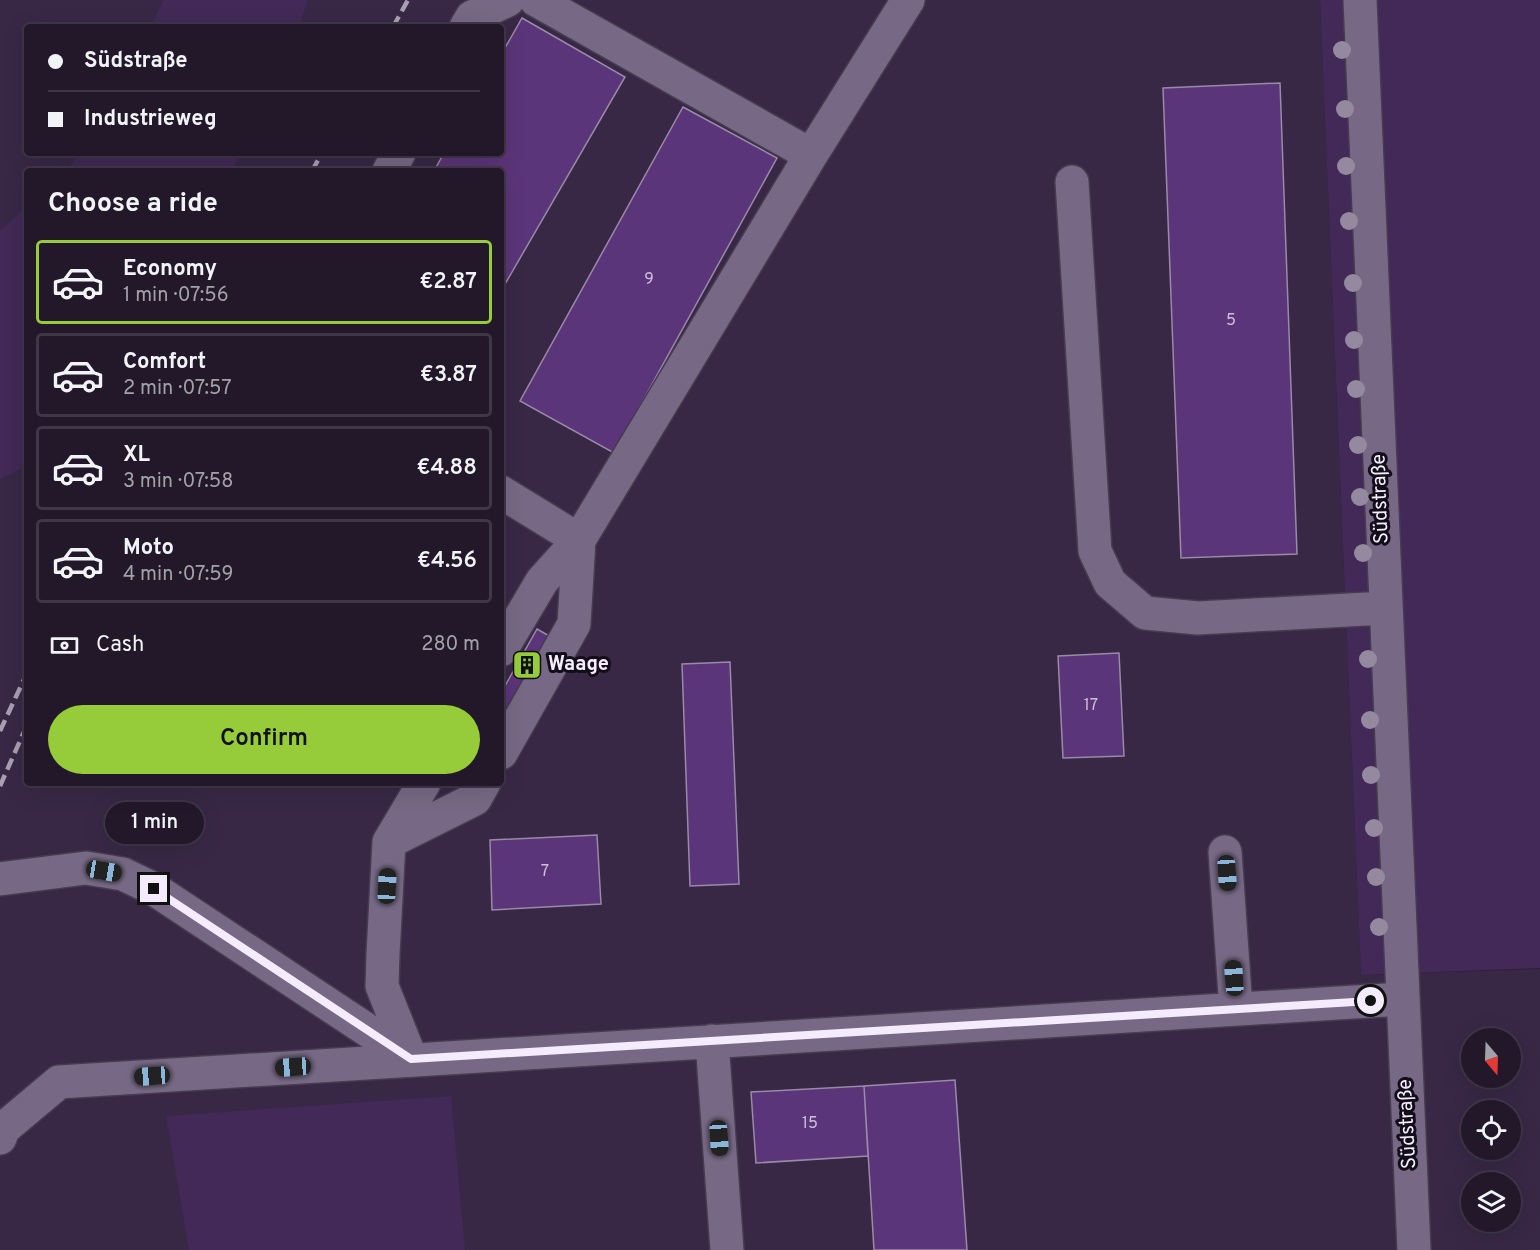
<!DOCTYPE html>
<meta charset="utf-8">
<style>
:root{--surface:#22182a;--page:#2e2536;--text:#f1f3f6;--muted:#a2a0a8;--line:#3f3747;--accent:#96cc3a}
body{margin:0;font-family:Overpass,sans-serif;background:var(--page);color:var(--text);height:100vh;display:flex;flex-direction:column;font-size:22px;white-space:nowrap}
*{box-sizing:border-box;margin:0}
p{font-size:20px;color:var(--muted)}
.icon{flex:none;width:33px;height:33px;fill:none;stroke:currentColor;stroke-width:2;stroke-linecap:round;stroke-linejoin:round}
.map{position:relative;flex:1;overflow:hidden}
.details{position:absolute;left:24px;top:168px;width:480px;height:618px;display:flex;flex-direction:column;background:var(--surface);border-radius:6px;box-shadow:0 6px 24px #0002,0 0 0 2px var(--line)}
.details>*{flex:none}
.hud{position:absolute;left:24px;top:24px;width:480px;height:132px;border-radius:6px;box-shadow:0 6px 24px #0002,0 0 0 2px var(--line);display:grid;align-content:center;height:132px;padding:0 24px;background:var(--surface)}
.needle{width:39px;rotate:161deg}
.fabs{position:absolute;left:1461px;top:1028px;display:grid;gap:12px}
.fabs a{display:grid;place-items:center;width:60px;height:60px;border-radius:50%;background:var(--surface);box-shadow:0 6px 24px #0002,0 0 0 2px var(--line);font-size:30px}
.end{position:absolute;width:27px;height:27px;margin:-14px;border:8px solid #f4ecfc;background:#111;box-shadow:0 0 0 3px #111}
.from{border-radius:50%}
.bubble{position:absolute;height:42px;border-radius:21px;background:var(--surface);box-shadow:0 6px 24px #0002,0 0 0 2px var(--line);font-size:20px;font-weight:600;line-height:42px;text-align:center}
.car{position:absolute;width:18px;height:36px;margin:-18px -9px;border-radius:8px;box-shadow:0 0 4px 2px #0007;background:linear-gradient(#222 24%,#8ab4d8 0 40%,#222 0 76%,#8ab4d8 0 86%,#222 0)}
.hud b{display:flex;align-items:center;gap:21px;height:57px;font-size:22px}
.hud b+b{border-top:2px solid var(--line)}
.hud i{width:15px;height:15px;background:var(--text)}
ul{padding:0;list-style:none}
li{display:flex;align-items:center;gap:18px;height:84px;margin:0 12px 9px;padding:0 12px;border:3px solid var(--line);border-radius:6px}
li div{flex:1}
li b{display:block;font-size:22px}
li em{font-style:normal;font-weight:600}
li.selected{border-color:var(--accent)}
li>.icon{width:54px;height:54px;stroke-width:1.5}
h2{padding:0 24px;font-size:27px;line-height:72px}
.pay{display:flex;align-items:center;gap:15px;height:66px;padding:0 24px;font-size:22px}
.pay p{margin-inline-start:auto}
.cta{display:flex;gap:12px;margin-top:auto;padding:12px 24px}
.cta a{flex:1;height:69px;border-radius:36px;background:var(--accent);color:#111;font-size:24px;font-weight:600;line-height:69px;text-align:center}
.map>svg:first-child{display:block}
</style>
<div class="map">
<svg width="1540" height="1250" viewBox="0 0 1540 1250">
<rect width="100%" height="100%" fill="#2d2038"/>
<path fill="#382846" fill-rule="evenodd" d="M 0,0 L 1320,0 L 1361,975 L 1540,969 L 1540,1250 L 0,1250 ZM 27,27 L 501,27 L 501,153 L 27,153 ZM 27,171 L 501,171 L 501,783 L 27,783 ZM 1472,1038 L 1510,1038 L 1510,1077 L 1472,1077 ZM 1472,1110 L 1510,1110 L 1510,1149 L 1472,1149 ZM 1472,1182 L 1510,1182 L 1510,1221 L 1472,1221 Z"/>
<path fill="#422957" d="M 164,0 L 308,0 L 299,27 L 150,27 Z
M 1320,0 L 1540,0 L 1540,968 L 1361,975 Z
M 82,153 L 240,153 L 232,171 L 65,171 Z
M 27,206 L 27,466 L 0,479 L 0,231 Z
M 451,1096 L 465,1250 L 189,1250 L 166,1116 Z"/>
<path fill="#5b3579" stroke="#998aa7" stroke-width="1.5" d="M 522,18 L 625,77 L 501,291 L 501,171 L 434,171 L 444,153 L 501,153 L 501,55 Z
M 1280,83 L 1297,554 L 1181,558 L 1163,88 Z
M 683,107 L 777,158 L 614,453 L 520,401 Z
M 537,629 L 553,638 L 501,721 L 501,693 Z
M 1119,653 L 1124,756 L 1063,758 L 1058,656 Z
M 730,662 L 739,884 L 690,886 L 682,664 Z
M 597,835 L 601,904 L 492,910 L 490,840 Z
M 955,1080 L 967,1250 L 874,1250 L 864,1086 Z
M 864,1086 L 868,1156 L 756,1163 L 751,1092 Z"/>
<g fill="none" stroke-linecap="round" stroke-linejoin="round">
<g stroke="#463b50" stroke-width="36">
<path id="minor" d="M 536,0 L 811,155
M 1360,0 L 1414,1250
M 466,27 L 472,17 L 508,0
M 389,171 L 399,153
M 1072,182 L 1095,551 L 1110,583 L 1145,613 L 1198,618 L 1385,608
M 501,492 L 579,540 L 574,624 L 501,753
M 501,650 L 542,581 L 579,540 L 811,155 L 908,0
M 389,842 L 475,799 L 484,783
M 1225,852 L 1236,1009
M 0,879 L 86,868 L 123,874 L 154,889 L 411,1059
M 712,1041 L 727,1250
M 411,1059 L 382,986 L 383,954 L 389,842 L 424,783
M 0,1138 L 3,1129 L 59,1082 L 1402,999"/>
</g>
<use href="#minor" stroke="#776985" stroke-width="33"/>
<path stroke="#a89fb2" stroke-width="4.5" stroke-dasharray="12 6" stroke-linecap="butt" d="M 393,27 L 408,0
M 312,171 L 322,153
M 0,731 L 27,673
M 0,786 L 27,725"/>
</g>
<g fill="#94899f">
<circle cx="1342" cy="50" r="9"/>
<circle cx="1345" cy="109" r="9"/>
<circle cx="1346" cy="166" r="9"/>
<circle cx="1349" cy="221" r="9"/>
<circle cx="1353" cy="283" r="9"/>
<circle cx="1354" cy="340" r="9"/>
<circle cx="1356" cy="389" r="9"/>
<circle cx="1358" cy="445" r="9"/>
<circle cx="1360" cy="497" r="9"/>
<circle cx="1363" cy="553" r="9"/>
<circle cx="1368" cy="659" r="9"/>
<circle cx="1370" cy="720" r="9"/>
<circle cx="1371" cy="775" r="9"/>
<circle cx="1374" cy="828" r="9"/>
<circle cx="1376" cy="877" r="9"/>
<circle cx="1379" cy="927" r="9"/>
</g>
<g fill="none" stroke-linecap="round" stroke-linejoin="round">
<path stroke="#f4ecfc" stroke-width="8" d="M 154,889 L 411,1059 L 1371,1001"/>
</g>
<defs>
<g id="building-square" transform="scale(1.5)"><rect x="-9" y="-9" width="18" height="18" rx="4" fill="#96cc3a" stroke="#120d18"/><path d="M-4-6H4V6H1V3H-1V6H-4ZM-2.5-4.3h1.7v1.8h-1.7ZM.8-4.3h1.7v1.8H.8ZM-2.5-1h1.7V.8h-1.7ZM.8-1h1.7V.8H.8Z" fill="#111"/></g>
</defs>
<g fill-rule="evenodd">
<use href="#building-square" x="527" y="665"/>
</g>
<g text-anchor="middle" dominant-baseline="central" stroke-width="6" stroke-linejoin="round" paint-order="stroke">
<g font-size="16" fill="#cebedb">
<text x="649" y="280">9</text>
<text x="1231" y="321">5</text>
<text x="1091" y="706">17</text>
<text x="545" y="872">7</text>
<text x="810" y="1124">15</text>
</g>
<g font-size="20" fill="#f4ecfc" stroke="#120d18">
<text transform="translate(1381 499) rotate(-92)">Südstraße</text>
<text transform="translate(1408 1124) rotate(-93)">Südstraße</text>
</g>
<g font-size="20" font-weight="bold" fill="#f4ecfc" stroke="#120d18" text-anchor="start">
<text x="548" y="665">Waage</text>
</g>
</g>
</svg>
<div class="fabs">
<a><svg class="needle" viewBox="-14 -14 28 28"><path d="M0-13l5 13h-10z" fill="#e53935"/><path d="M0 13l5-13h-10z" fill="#a2a0a8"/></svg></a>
<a><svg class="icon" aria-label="locate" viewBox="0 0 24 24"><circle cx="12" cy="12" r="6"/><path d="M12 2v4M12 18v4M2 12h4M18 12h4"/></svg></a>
<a><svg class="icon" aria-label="layers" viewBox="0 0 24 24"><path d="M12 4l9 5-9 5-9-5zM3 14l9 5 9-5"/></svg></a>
</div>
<i class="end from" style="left:1371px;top:1001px"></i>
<i class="end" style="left:154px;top:889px"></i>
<div class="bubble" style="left:105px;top:802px;width:99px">1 min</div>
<i class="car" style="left:104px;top:871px;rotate:100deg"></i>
<i class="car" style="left:1227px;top:873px;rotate:176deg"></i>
<i class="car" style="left:387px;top:886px;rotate:3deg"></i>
<i class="car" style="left:1234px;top:978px;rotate:356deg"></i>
<i class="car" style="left:293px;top:1067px;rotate:266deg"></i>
<i class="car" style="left:152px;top:1076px;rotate:266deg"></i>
<i class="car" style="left:719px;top:1138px;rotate:176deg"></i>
<div class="hud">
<b><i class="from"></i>Südstraße</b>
<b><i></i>Industrieweg</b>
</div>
<section class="details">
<h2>Choose a ride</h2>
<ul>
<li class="selected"><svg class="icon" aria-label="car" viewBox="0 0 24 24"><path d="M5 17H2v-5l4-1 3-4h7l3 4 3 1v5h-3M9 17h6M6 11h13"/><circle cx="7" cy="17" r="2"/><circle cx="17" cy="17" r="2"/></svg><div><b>Economy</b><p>1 min · 07:56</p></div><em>€2.87</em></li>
<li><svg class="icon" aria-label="car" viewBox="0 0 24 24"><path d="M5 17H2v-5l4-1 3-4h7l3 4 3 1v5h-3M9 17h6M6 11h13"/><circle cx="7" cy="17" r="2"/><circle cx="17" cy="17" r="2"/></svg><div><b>Comfort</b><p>2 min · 07:57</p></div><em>€3.87</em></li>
<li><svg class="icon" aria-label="car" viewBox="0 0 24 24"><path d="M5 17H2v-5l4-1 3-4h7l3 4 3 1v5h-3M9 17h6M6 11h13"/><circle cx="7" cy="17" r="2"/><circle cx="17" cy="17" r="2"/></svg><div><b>XL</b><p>3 min · 07:58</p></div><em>€4.88</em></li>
<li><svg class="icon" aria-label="car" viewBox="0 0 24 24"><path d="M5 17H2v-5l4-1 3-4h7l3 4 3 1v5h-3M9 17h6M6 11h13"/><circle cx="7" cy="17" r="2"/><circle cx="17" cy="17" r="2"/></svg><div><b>Moto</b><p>4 min · 07:59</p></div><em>€4.56</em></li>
</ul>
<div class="pay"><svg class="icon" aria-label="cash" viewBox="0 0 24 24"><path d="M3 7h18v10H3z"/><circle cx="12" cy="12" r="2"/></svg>Cash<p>280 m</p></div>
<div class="cta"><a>Confirm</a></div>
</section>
</div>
